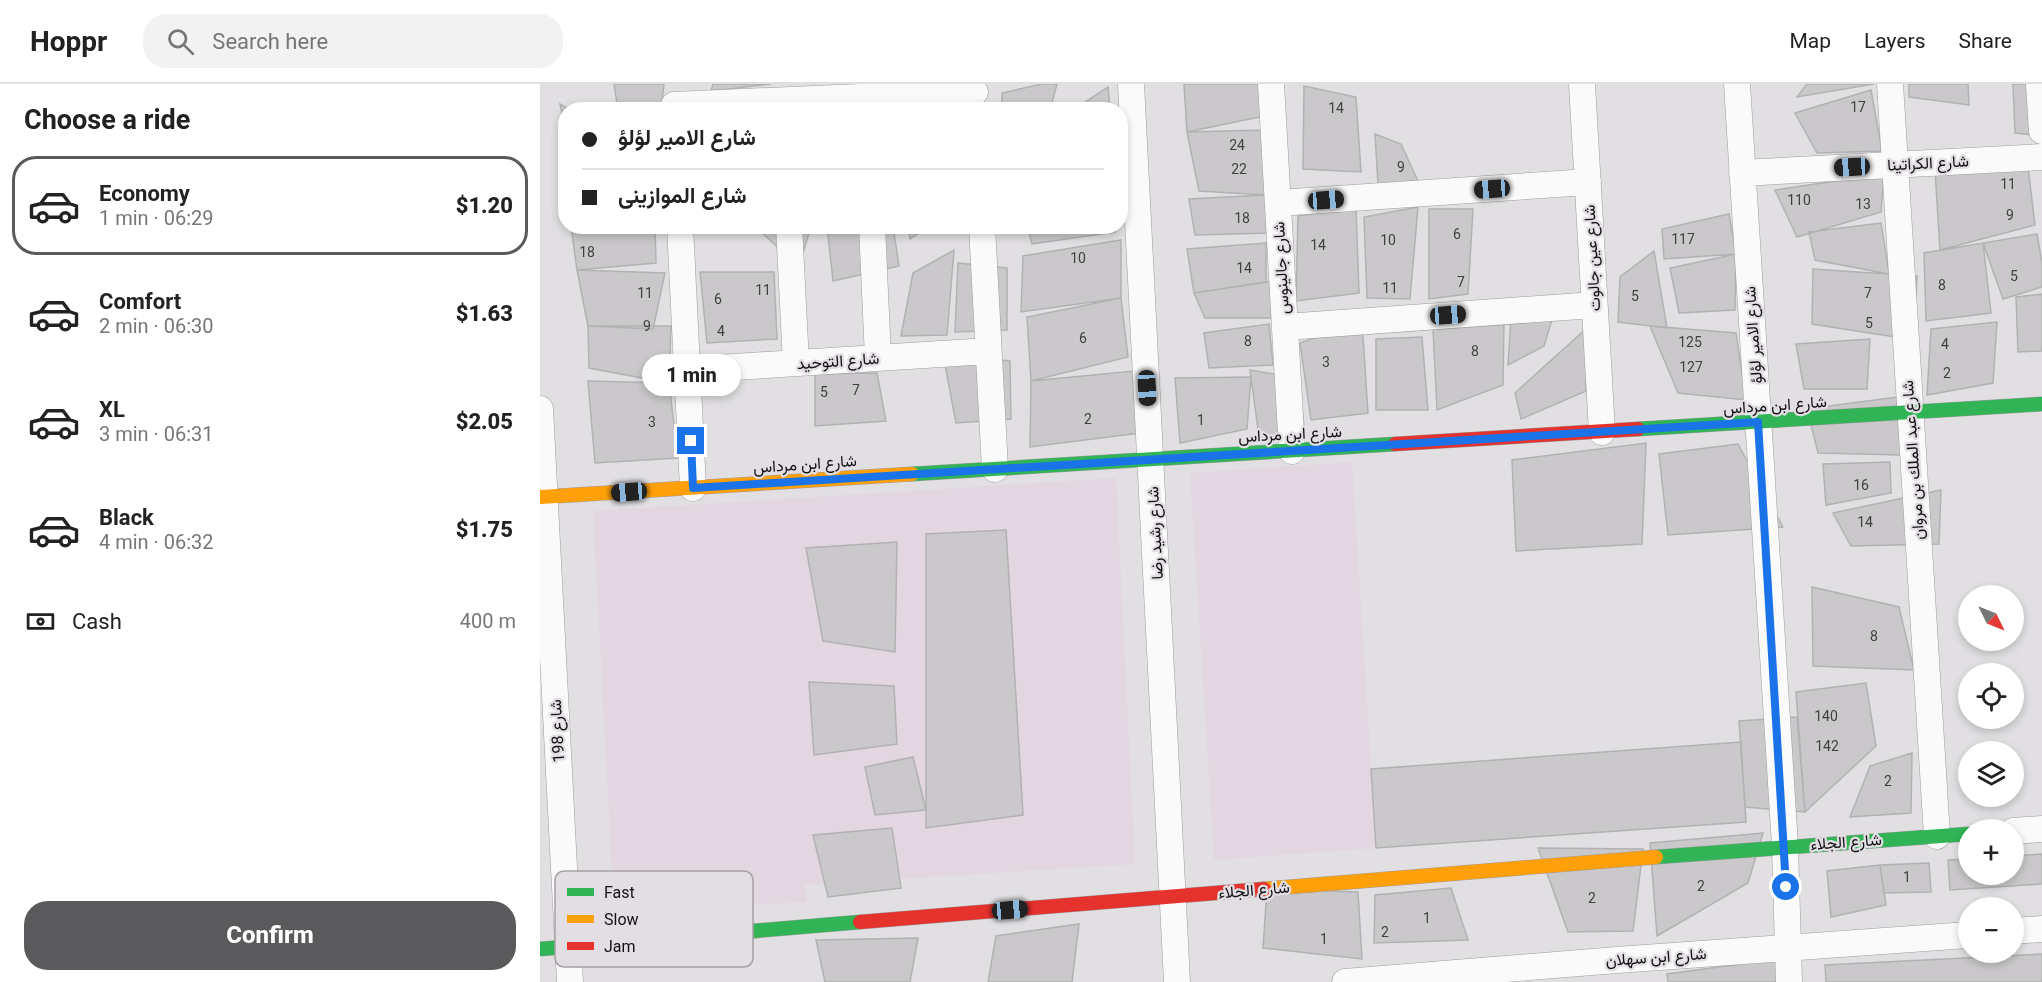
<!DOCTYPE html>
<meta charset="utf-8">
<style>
:root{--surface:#fff;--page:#f2f2f2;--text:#222;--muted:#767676;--line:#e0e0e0;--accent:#5a595b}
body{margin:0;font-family:Roboto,Vazirmatn,sans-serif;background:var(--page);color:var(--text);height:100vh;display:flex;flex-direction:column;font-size:22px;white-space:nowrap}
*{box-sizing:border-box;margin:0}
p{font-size:20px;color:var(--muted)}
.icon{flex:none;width:33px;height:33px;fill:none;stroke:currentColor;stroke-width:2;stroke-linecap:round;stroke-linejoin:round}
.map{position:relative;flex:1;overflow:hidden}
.details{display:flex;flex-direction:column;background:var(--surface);width:540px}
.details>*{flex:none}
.guide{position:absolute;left:18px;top:18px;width:570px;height:132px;border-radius:24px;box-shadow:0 3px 9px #0003;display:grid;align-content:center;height:132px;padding:0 24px;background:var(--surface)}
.needle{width:39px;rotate:133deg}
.buttons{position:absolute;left:1418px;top:501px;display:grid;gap:12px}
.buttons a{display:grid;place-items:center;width:66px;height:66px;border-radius:50%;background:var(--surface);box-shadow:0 3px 9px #0003;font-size:30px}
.end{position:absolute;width:27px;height:27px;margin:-14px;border:8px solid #1a73e8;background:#fff;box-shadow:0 0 0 3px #fff}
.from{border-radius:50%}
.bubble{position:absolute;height:42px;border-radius:21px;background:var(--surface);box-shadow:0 3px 9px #0003;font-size:20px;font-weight:800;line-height:42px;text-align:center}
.car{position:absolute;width:18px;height:36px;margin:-18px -9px;border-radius:8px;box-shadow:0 0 4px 2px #0007;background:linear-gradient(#222 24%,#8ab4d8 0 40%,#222 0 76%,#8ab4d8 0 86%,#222 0)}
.guide b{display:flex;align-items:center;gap:21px;height:57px;font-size:22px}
.guide b+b{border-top:2px solid var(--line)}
.guide i{width:15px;height:15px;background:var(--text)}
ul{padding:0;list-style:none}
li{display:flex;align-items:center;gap:18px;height:99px;margin:0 12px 9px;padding:0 12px;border:3px solid transparent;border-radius:24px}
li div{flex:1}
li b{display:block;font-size:22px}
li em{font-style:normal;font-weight:800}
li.selected{border-color:var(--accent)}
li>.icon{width:54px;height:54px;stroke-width:1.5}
h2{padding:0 24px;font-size:27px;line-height:72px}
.pay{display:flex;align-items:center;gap:15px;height:66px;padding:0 24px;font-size:22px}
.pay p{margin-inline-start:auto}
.button{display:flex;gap:12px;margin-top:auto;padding:12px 24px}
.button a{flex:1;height:69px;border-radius:24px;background:var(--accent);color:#fff;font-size:24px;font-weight:800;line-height:69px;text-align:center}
header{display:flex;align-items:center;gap:36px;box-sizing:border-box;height:84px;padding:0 30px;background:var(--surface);border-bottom:2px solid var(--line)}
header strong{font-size:28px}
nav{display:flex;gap:33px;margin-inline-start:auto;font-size:21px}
.search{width:420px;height:54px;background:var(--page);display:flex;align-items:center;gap:15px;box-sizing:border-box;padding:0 21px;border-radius:24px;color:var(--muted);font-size:22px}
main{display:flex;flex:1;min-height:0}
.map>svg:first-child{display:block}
</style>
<header>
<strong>Hoppr</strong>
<div class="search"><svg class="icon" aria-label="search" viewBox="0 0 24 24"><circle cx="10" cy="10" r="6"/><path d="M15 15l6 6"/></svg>Search here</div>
<nav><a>Map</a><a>Layers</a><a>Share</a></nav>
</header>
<main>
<section class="details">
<h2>Choose a ride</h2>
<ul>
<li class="selected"><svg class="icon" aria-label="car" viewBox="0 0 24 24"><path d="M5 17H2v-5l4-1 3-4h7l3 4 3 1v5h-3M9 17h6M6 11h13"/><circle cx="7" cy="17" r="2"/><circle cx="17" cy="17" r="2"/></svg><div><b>Economy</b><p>1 min · 06:29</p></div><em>$1.20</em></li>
<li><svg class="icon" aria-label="car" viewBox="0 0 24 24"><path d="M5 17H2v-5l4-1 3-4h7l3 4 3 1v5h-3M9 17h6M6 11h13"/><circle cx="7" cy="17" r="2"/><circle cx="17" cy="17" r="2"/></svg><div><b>Comfort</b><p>2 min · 06:30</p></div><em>$1.63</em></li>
<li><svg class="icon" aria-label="car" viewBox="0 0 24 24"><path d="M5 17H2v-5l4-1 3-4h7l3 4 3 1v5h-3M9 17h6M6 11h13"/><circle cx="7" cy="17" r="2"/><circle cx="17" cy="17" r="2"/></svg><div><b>XL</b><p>3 min · 06:31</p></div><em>$2.05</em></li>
<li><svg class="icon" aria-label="car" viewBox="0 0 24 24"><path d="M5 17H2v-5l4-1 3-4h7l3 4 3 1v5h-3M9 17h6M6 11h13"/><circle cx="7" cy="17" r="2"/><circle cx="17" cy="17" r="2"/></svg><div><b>Black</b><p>4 min · 06:32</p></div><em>$1.75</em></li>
</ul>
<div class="pay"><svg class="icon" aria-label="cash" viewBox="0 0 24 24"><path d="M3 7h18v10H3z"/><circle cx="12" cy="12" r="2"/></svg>Cash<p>400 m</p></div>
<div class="button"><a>Confirm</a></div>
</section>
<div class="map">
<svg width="1502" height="898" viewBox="0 0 1502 898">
<rect width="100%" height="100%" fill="#e1dfe2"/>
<path fill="#e2d6e0" d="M 812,378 L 836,764 L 674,776 L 650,389 Z
M 576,394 L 595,780 L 265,801 L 267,818 L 74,828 L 53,427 Z"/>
<path fill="#cac8ca" stroke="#b2b1b3" stroke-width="1.5" d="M 74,0 L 124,0 L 121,26 L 78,26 Z
M 173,0 L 231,0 L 171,7 Z
M 502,0 L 517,0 L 510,26 L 462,26 L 462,9 Z
M 644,0 L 721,0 L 720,33 L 647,48 Z
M 1267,0 L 1334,0 L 1257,13 Z
M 1369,0 L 1428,0 L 1429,21 L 1369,13 Z
M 1473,0 L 1502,0 L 1502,52 L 1475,49 Z
M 764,2 L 816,13 L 821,88 L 763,85 Z
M 568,3 L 570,26 L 533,26 Z
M 1331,6 L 1342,67 L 1277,69 L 1255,29 Z
M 20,20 L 30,26 L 26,26 L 26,48 Z
M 425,21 L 425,26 L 358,26 L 358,23 Z
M 725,46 L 725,111 L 659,107 L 647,48 Z
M 835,50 L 861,60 L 878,97 L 838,100 Z
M 1488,83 L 1495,141 L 1400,166 L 1395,86 Z
M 1344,90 L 1341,128 L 1257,153 L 1235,106 Z
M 589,110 L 580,133 L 580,112 Z
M 725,111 L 730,149 L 655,151 L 649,115 Z
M 878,123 L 870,215 L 827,214 L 824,133 Z
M 816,124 L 819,209 L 756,217 L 758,132 Z
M 889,125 L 933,125 L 928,210 L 889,215 Z
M 1189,130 L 1196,170 L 1124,175 L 1122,145 Z
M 1341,139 L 1349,190 L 1275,176 L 1269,148 Z
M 31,142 L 115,142 L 116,179 L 37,186 Z
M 220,142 L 271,142 L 259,183 L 220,147 Z
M 287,142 L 353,142 L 359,182 L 293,197 Z
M 368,142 L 390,142 L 370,155 Z
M 487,142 L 577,142 L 575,148 L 492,160 Z
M 1497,150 L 1502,179 L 1502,203 L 1463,215 L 1443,159 Z
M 581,156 L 581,214 L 481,228 L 483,172 Z
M 726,159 L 726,198 L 654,209 L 647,165 Z
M 1443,159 L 1451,229 L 1386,237 L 1384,169 Z
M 414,166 L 407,251 L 361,252 L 373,189 Z
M 1114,167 L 1127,244 L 1078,238 L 1080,193 Z
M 1196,170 L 1195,226 L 1139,229 L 1130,184 Z
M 418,179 L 467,184 L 467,246 L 415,248 Z
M 1273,185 L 1377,192 L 1374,256 L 1272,240 Z
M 37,186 L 125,189 L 113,245 L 48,242 Z
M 160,188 L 234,188 L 237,255 L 167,259 Z
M 734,197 L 735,234 L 665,234 L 654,209 Z
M 1502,210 L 1502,267 L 1478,268 L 1476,213 Z
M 581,214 L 588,273 L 491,297 L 487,233 Z
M 1016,223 L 1004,262 L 968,281 L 971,234 Z
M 822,237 L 828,329 L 771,336 L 760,259 Z
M 964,237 L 963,301 L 897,326 L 893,245 Z
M 1457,238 L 1453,299 L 1387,311 L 1391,245 Z
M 729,240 L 733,281 L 669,284 L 664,249 Z
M 48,242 L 131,242 L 129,299 L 49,284 Z
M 1110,242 L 1196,249 L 1206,316 L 1138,309 Z
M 1048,243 L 1046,307 L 981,335 L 975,309 Z
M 882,253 L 888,326 L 836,326 L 836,255 Z
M 1330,255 L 1327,305 L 1264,305 L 1256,260 Z
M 403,270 L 470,277 L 471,335 L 416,339 Z
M 710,286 L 758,294 L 765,350 L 719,353 Z
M 594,287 L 600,349 L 490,363 L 491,297 Z
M 337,289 L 346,337 L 275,342 L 275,290 Z
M 711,293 L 707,345 L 640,359 L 635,294 Z
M 48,297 L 129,299 L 138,374 L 55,379 Z
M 1357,313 L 1361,371 L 1278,369 L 1267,325 Z
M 1106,359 L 1102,460 L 976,467 L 972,376 Z
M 1198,360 L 1243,443 L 1128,451 L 1119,370 Z
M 1350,378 L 1351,409 L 1286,421 L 1283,380 Z
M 1401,406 L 1399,460 L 1311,462 L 1293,429 Z
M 466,446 L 483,731 L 386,744 L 386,450 Z
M 357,458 L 355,568 L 283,557 L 266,464 Z
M 1272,503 L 1359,523 L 1374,586 L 1273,582 Z
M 269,598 L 354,602 L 357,660 L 274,671 Z
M 1326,599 L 1336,662 L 1265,728 L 1256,608 Z
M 1257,633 L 1265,728 L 1205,723 L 1199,637 Z
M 1201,658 L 1206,738 L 836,764 L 831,685 Z
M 1372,669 L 1371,729 L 1310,733 L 1330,682 Z
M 373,673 L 386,726 L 335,731 L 325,683 Z
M 352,744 L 361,804 L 288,813 L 273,751 Z
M 1223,749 L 1208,799 L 1117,852 L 1110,759 Z
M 998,764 L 1103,765 L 1093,847 L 1028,848 Z
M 1502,770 L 1502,800 L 1410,806 L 1408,776 L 1428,775 L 1428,790 L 1473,790 L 1473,772 Z
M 1389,779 L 1391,808 L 1344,809 L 1340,781 Z
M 1340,781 L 1346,821 L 1291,833 L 1287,787 Z
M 911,804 L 928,856 L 834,859 L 835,811 Z
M 727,805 L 818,808 L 822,875 L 723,864 Z
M 539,840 L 532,898 L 448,898 L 456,852 Z
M 378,854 L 370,898 L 285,898 L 276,856 Z
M 1502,870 L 1502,898 L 1286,898 L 1285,881 Z
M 1239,875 L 1236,898 L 1128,898 L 1127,890 Z"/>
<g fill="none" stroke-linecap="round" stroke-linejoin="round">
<g stroke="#9e9c9e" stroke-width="27">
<path id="street" d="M 591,0 L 637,898
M 731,0 L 752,367
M 1042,0 L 1062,348
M 1197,0 L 1245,762 L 1249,898
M 1350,0 L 1397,752
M 1499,0 L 1502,47
M 134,21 L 435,8
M 1202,89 L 1502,73
M 738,119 L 1048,98
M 140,142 L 153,404
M 249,142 L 256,279
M 332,142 L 338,274
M 442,142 L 455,385
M 745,243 L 1054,221
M 147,286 L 448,267
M 0,325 L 30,898
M 1473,747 L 1502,745
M 1473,847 L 1502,845
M 805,898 L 1077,876 L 1428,851"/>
</g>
<g stroke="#9e9c9e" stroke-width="15">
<path id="fast" d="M 1098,345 L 1502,320
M 372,390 L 855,360
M 1116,773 L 1428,750
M 0,865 L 320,838"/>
</g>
<g stroke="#9e9c9e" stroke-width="15">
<path id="slow" d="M 0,413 L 372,390
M 724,805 L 1116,773"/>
</g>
<g stroke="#9e9c9e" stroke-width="15">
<path id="jam" d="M 855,360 L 1098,345
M 320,838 L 724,805"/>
</g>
<use href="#street" stroke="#fafafb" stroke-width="26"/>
<use href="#fast" stroke="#30b455" stroke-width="14"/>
<use href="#slow" stroke="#ff9f0a" stroke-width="14"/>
<use href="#jam" stroke="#e5322d" stroke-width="14"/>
</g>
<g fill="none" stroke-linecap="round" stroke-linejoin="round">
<path stroke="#1a73e8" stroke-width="8" d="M 151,357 L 153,404 L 1218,338 L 1246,803"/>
</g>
<g text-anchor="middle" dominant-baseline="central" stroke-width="4.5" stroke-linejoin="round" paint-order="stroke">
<g font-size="14" fill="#403f40">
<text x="1318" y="23">17</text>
<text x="796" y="24">14</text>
<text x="697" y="61">24</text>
<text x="861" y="83">9</text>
<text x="699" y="85">22</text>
<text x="1468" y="100">11</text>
<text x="1259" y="116">110</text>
<text x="1323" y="120">13</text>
<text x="1470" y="131">9</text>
<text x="702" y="134">18</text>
<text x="917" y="150">6</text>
<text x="1143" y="155">117</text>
<text x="848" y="156">10</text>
<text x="778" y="161">14</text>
<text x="47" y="168">18</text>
<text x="538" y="174">10</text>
<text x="704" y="184">14</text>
<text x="1474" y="192">5</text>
<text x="921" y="198">7</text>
<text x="1402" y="201">8</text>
<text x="850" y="204">11</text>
<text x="223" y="206">11</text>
<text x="105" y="209">11</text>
<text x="1328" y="209">7</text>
<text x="1095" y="212">5</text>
<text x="178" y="215">6</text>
<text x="1329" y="239">5</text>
<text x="107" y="242">9</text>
<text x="181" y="247">4</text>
<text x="543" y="254">6</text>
<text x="708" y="257">8</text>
<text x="1150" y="258">125</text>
<text x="1405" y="260">4</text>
<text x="935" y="267">8</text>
<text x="786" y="278">3</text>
<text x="1151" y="283">127</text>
<text x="1407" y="289">2</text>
<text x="316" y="306">7</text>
<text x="284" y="308">5</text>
<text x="548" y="335">2</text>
<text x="661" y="336">1</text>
<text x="112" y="338">3</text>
<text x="1321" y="401">16</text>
<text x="1325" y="438">14</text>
<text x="1334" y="552">8</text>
<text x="1286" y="632">140</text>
<text x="1287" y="662">142</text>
<text x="1348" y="697">2</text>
<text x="1367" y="793">1</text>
<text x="1161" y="802">2</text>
<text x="1052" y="814">2</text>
<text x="887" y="834">1</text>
<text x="845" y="848">2</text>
<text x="784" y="855">1</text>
</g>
<g font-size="16" fill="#121112" stroke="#e2dee3">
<text transform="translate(1388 79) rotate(-3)">شارع الكراتينا</text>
<text transform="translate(1052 174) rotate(-93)">شارع عين جالوت</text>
<text transform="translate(741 184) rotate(-93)">شارع جالينوس</text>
<text transform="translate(1213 251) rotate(-94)">شارع الامير لؤلؤ</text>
<text transform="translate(298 277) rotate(-4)">شارع التوحيد</text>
<text transform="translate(1235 321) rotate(-4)">شارع ابن مرداس</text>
<text transform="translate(750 350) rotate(-3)">شارع ابن مرداس</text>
<text transform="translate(1373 376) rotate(-94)">شارع عبد الملك بن مروان</text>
<text transform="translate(265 380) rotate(-4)">شارع ابن مرداس</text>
<text transform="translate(615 449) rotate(-93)">شارع رشيد رضا</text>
<text transform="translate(17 647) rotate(-93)">شارع 198</text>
<text transform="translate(1306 758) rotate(-4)">شارع الجلاء</text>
<text transform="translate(714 806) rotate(-5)">شارع الجلاء</text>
<text transform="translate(1116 873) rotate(-4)">شارع ابن سهلان</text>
</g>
</g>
<rect x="15" y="787" width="198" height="96" rx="9" fill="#e2dee3" stroke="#a4a0a4" stroke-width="1.5"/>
<rect x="27" y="804" width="27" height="8" fill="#30b455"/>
<rect x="27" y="831" width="27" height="8" fill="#ff9f0a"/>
<rect x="27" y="858" width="27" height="8" fill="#e5322d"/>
<g font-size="16" fill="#121112">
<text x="64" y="814">Fast</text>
<text x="64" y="841">Slow</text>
<text x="64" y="868">Jam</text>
</g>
</svg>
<div class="buttons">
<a><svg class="needle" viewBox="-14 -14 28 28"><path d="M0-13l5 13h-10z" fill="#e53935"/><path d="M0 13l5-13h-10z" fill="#767676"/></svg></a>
<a><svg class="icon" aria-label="locate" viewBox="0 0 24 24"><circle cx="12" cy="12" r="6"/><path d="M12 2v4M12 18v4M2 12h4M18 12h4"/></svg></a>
<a><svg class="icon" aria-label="layers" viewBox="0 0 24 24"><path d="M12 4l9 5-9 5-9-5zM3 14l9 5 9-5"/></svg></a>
<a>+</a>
<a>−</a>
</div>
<i class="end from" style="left:1246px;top:803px"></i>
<i class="end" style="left:151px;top:357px"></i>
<div class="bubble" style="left:102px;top:270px;width:99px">1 min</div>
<i class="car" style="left:1312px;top:83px;rotate:267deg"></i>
<i class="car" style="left:952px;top:105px;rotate:266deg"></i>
<i class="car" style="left:786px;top:116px;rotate:86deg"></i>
<i class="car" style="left:908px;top:231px;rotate:86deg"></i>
<i class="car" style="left:607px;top:304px;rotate:177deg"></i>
<i class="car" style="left:89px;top:408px;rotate:266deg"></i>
<i class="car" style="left:470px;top:826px;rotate:85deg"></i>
<div class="guide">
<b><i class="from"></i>شارع الامير لؤلؤ</b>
<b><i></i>شارع الموازينى</b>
</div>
</div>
</main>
